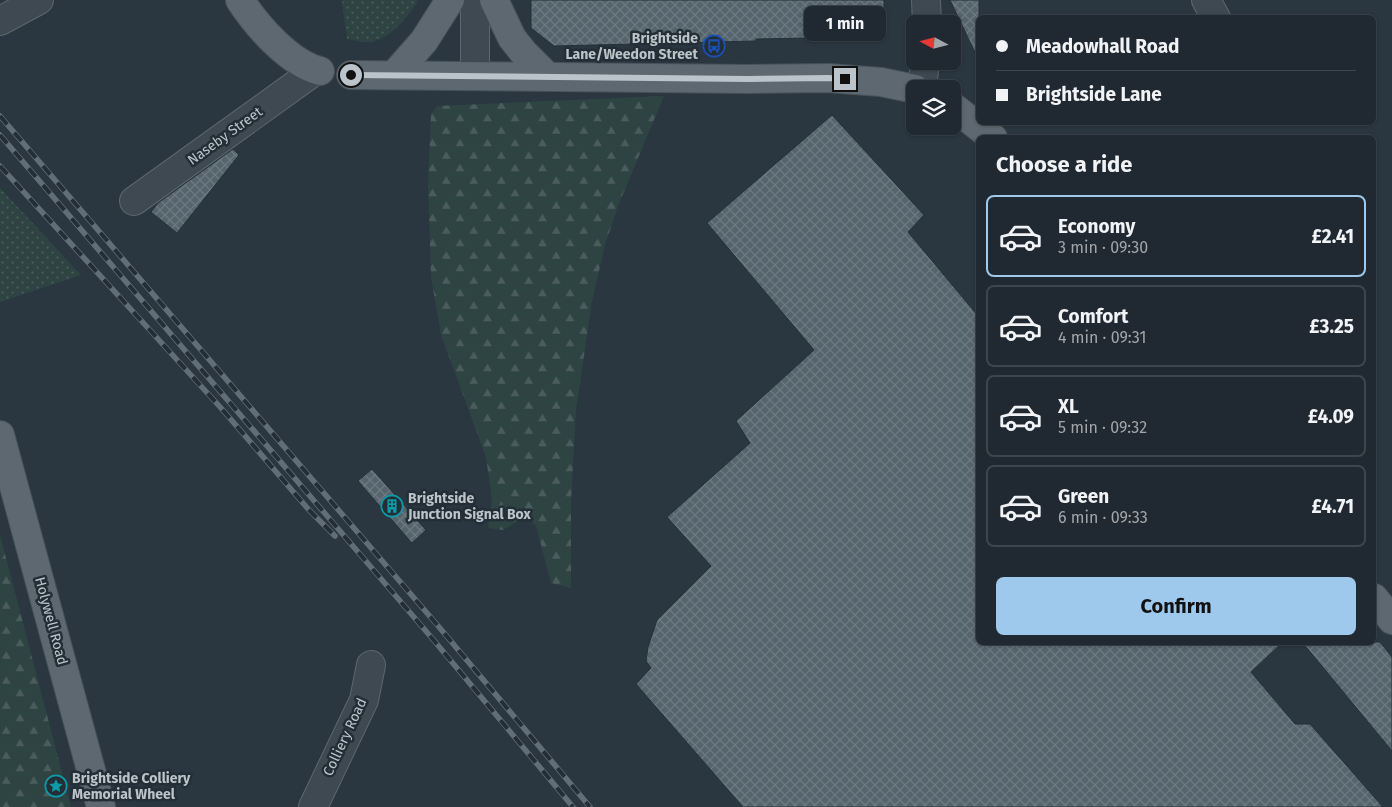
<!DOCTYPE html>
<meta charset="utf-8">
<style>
:root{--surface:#202931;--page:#283139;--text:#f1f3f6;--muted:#a2a6ab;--line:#3d454d;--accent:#9ec9ed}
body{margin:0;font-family:"Fira Sans",sans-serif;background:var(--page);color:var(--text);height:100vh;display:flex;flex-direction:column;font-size:19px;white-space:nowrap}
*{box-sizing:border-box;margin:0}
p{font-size:16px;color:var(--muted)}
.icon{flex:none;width:28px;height:28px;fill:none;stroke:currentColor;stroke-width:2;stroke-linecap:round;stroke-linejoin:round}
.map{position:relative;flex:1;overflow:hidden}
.panel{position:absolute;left:976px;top:135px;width:400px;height:510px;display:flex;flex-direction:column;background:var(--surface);border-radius:8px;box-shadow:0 1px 4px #0004,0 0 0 1px var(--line)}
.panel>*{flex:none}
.hud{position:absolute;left:976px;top:15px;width:400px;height:110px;border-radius:8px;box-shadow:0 1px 4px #0004,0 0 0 1px var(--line);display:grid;align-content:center;height:110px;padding:0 20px;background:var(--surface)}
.needle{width:32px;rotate:277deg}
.buttons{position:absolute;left:906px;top:15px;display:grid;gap:10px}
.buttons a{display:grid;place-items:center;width:55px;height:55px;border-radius:8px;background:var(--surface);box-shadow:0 1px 4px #0004,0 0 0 1px var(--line);font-size:25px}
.end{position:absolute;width:22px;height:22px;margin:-11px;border:6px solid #bbc4cb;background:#111;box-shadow:0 0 0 2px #111}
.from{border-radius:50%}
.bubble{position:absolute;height:35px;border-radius:8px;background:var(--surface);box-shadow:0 1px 4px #0004,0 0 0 1px var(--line);font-size:16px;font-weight:700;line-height:35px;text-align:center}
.hud b{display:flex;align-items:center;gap:18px;height:48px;font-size:19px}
.hud b+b{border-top:1px solid var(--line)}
.hud i{width:12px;height:12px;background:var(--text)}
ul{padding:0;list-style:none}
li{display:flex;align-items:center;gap:15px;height:82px;margin:0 10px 8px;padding:0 10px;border:2px solid var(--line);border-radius:8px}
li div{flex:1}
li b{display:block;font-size:19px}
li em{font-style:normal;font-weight:700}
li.active{border-color:var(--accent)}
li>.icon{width:45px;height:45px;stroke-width:1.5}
h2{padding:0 20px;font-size:22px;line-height:60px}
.primary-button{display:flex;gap:10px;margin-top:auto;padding:10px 20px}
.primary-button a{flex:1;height:58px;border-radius:8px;background:var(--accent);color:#111;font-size:20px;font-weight:700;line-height:58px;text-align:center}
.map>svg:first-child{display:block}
</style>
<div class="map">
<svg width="1392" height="807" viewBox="0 0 1392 807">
<defs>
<pattern id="green-dots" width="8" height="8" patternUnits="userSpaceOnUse" patternTransform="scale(1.25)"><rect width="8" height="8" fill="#2d4442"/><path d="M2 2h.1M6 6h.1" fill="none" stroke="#4a5d5c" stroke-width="1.8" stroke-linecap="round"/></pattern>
<pattern id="forest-firs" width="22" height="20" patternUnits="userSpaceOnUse" patternTransform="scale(1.25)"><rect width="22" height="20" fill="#2d4442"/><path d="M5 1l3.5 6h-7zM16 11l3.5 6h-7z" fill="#4a5d5c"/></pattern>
<pattern id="building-cross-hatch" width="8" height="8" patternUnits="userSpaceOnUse" patternTransform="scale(1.25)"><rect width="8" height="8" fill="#56646d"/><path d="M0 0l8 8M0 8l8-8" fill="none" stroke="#6c7980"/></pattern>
</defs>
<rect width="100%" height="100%" fill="#2a3741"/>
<path fill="url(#green-dots)" d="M 342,0 L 416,0 L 418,1 C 408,17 390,39 371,42 C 364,43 354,40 347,39 Z
M 0,188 L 81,275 L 0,302 Z"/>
<path fill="url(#forest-firs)" d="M 664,96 L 618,206 L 605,245 L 592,301 L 576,410 L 571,501 L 571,588 L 551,583 L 536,526 L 526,516 L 503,530 L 488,528 L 492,500 L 486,457 L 441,335 L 431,277 L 428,184 L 431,114 L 437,106 Z
M 0,535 L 71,807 L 0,807 Z"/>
<path fill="url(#building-cross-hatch)" stroke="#253038" d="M 531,0 L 884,0 L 884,18 L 863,37 L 756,39 L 756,41 L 554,46 L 531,28 Z
M 950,0 L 979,0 L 979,61 Z
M 832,115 L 924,215 L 908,232 L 979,317 L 979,642 L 1283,642 L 1251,672 L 1295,724 L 1310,724 L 1383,807 L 743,807 L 636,684 L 651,668 L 646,661 L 648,647 L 657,620 L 711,566 L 667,517 L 750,443 L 736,421 L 814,350 L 707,223 Z
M 233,149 L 239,155 L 177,233 L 151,212 L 158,203 Z
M 372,469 L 426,530 L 412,543 L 358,481 Z
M 1302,642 L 1380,642 L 1392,657 L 1392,751 Z"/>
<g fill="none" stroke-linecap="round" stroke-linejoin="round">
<g stroke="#5c676e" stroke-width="30">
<path id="minor" d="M 475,0 L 475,76
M 926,0 L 927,24
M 1206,0 L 1216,18
M 0,21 L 39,0
M 922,89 L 925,61
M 134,201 L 316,70
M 313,807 L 364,700 L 371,665"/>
</g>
<g stroke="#48525a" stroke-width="30">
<path id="major" d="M 240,0 C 257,26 289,63 320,71
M 494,0 L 512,38 L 524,53 L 548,77
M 351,75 L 748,79 L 828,78 L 881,82 L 915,89
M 394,75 L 424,41 L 450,0
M 952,106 L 993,138
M 0,435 L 101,807
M 1374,598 L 1392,620"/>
</g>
<use href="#minor" stroke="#3e4951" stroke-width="28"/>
<use href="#major" stroke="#5d6870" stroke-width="28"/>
<g stroke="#616d77" stroke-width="5.5">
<path id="rail" d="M 0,116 L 439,627 L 590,807
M 0,135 L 431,637 L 573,807
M 0,166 L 221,408 L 309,510 L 335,536"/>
</g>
<use href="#rail" stroke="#232e36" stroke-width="4" stroke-dasharray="11" stroke-linecap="butt"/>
</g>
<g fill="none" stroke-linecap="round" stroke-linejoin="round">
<path stroke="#bbc4cb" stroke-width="6" d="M 351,75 L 748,79 L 828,78 L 845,79"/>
</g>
<defs>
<g id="bus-ring" transform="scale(1.125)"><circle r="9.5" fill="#232e36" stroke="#1a4fb4" stroke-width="1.5"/><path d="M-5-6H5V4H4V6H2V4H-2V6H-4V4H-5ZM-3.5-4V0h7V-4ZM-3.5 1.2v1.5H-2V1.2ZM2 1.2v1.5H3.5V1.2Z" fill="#1a4fb4"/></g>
<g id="building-ring" transform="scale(1.125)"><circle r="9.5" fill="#232e36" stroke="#0f9aa8" stroke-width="1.5"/><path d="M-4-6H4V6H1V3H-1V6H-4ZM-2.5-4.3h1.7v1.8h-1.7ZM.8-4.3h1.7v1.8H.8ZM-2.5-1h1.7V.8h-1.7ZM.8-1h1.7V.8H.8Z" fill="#0f9aa8"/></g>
<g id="sight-ring" transform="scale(1.125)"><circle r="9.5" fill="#232e36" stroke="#0f9aa8" stroke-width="1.5"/><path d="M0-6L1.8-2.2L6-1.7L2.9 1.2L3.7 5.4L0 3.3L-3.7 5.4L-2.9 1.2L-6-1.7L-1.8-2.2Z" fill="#0f9aa8"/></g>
</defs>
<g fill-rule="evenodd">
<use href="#bus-ring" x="714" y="46"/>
<use href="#building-ring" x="392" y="506"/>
<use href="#sight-ring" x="56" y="786"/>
</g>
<g text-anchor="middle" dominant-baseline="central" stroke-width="5" stroke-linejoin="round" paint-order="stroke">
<g font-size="14" font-weight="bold" fill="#bbc4cb" stroke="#232e36" text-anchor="start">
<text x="698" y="38" text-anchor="end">Brightside<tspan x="698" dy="16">Lane/Weedon Street</tspan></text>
<text x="408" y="498">Brightside<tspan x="408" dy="16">Junction Signal Box</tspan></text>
<text x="72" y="778">Brightside Colliery<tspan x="72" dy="16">Memorial Wheel</tspan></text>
</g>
<g font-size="14" fill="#bbc4cb" stroke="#232e36">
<text transform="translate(225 136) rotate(-36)">Naseby Street</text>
<text transform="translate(51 621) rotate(75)">Holywell Road</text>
<text transform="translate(345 737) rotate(-65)">Colliery Road</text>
</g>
</g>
</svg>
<div class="buttons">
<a><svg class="needle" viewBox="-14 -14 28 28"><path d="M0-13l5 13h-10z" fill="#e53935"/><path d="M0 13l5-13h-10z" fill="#a2a6ab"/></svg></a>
<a><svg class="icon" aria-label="layers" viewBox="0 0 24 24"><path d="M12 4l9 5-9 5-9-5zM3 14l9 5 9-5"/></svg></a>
</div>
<i class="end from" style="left:351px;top:75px"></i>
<i class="end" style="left:845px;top:79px"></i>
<div class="bubble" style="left:804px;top:6px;width:82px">1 min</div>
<div class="hud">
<b><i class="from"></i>Meadowhall Road</b>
<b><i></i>Brightside Lane</b>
</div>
<section class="panel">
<h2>Choose a ride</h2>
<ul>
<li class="active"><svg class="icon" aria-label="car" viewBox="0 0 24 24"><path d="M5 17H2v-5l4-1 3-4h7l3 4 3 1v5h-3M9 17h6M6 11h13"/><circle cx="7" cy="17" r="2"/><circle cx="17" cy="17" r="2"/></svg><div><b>Economy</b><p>3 min · 09:30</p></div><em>£2.41</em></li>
<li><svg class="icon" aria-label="car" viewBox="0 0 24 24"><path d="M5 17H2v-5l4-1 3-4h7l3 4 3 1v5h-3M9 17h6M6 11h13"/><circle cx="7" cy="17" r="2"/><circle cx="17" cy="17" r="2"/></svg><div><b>Comfort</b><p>4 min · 09:31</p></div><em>£3.25</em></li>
<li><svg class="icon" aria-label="car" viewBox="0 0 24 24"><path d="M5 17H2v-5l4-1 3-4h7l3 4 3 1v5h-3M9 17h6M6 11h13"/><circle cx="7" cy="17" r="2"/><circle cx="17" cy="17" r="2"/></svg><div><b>XL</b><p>5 min · 09:32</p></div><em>£4.09</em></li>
<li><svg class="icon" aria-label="car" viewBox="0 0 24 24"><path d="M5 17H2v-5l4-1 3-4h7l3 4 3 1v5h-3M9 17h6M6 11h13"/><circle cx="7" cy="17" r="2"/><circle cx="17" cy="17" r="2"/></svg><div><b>Green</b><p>6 min · 09:33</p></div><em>£4.71</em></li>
</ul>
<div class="primary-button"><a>Confirm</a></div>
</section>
</div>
